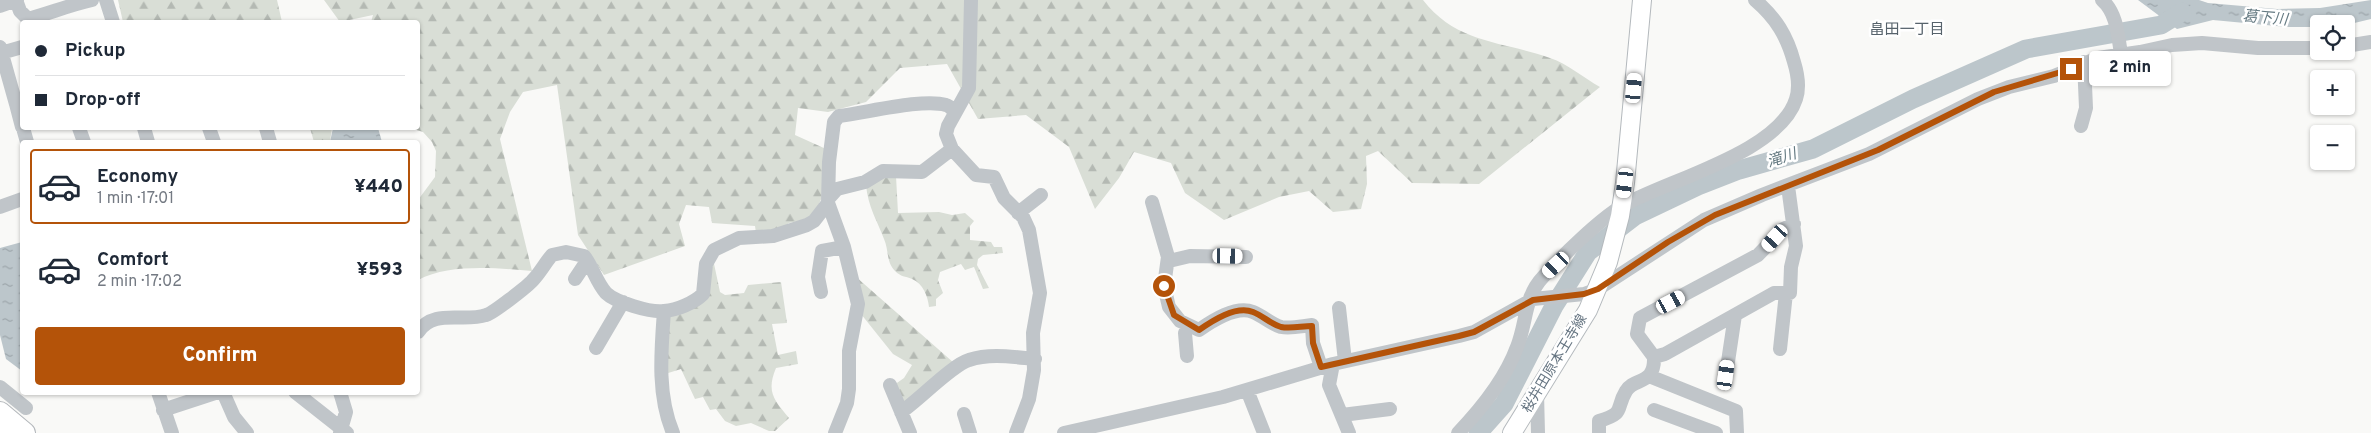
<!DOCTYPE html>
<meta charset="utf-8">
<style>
:root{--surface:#fff;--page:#f6f6f7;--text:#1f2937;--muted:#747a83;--line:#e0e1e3;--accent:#b45309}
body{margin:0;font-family:Overpass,"Noto Sans JP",sans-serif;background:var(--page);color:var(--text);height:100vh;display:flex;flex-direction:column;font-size:19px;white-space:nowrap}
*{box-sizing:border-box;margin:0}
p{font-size:16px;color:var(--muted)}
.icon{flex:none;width:28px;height:28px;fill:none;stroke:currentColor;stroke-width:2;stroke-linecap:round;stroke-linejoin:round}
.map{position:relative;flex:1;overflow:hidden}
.side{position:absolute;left:20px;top:140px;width:400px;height:255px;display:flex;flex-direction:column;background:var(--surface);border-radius:5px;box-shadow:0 1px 4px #0004}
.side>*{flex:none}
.banner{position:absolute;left:20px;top:20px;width:400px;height:110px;border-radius:5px;box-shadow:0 1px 4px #0004;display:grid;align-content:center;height:110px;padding:0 15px;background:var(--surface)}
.buttons{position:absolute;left:2310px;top:15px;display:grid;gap:10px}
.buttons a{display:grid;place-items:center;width:45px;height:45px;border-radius:5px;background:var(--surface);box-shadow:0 1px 4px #0004;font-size:25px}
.end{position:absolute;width:22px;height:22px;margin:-11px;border:6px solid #b45309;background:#fff;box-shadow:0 0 0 2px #fff}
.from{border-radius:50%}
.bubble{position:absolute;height:35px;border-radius:5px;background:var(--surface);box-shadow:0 1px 4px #0004;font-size:16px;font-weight:800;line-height:35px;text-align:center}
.car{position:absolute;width:15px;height:30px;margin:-15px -8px;border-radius:6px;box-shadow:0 0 4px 1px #0007;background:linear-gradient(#fff 24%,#345 0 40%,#fff 0 76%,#345 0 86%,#fff 0)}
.banner b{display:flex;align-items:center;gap:18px;height:48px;font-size:19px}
.banner b+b{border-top:1px solid var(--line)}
.banner i{width:12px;height:12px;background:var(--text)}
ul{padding:9px 0 0;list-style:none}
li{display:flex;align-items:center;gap:15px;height:75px;margin:0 10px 8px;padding:0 5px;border:2px solid transparent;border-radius:5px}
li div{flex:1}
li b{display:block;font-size:19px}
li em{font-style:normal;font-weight:800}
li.selected{border-color:var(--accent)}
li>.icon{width:45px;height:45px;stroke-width:1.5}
.primary-button{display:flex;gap:10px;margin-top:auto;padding:10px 15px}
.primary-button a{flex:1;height:58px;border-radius:5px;background:var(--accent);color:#fff;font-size:20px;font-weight:800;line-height:58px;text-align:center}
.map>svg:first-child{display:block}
</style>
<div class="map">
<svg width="2371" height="433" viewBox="0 0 2371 433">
<defs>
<pattern id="forest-firs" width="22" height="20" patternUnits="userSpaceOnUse" patternTransform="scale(1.25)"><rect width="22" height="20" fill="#d9ded6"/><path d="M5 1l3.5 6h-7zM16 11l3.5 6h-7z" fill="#b4b9b3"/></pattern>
<pattern id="water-ripples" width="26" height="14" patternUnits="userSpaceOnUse" patternTransform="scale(1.25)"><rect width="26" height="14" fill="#bcc6cb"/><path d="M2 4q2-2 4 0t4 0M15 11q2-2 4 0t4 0" fill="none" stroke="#9ca5aa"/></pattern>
</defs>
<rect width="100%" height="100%" fill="#f9f9f7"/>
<path fill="url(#forest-firs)" d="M 118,0 L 277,0 L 282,22 L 123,22 Z
M 324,0 L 1423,0 C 1457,44 1503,41 1550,58 C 1568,64 1584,78 1600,87 L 1479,184 L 1412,183 L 1378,151 L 1366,156 L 1367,184 L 1361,209 L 1333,212 L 1309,191 L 1279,197 L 1224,220 L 1185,193 L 1171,163 L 1134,152 L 1119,178 L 1095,209 L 1069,147 L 1026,115 L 978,119 L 947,64 L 900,68 L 866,102 L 828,112 L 798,108 L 795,135 L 826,149 L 825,191 L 817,208 L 806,220 L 789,223 L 777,232 L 756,233 L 755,226 L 712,223 L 709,207 L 686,205 L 679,224 L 685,246 L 604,275 L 578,235 L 557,85 L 523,92 L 510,112 L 500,139 L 532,271 C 497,268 450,263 418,280 L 418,200 L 435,177 L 436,151 L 432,142 L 423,132 L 410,128 L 418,128 L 418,22 L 371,22 L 373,15 L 340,22 Z
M 310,128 L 332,128 L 330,142 L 314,142 Z
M 880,176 L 896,176 L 898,213 L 939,212 L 952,215 L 965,213 L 974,221 L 970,226 L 970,240 L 991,242 L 994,247 L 1002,247 L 1003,253 L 983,255 L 978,259 L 977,265 L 989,288 L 983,289 L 974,267 L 965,270 L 961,264 L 940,272 L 938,280 L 943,293 L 936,299 L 936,306 L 929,307 C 928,297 923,283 912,279 C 905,276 901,277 895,271 C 886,262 889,250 884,239 C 877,220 868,207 866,185 Z
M 713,259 L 720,292 L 725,295 L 744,293 L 748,285 L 781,282 L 787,323 L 772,324 L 778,355 L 796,351 L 798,364 L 776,368 C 766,392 774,400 789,418 L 775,431 L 769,431 L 751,423 L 736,426 L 725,421 L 716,409 L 710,410 L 703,397 L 695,399 L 681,369 L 665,374 L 667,313 L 704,298 Z
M 855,276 L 954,363 L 902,408 L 894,385 L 904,378 L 912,365 L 893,354 L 861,314 Z"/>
<path fill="url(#water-ripples)" d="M 2138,0 L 2199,0 L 2208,3 L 2277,9 L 2320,8 L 2371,0 L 2371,19 L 2346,25 L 2319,24 L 2319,27 L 2287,27 L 2213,20 L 2177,29 Z
M 333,128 L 378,128 L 382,142 L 330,142 Z
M 22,242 L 22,371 L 6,359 L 0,335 L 0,248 Z"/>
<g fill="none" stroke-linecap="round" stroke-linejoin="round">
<path stroke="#bcc6cb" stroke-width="19" d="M 1478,433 L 1504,404 L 1554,306 L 1588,252 L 1635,216 L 1698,186 L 1739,170 L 1813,149 L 1913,99 L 2026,49 L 2161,25 L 2182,12"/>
<g stroke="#b4b9bd" stroke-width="20">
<path id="major" d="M 1512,433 L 1588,310 L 1608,262 L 1620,216 L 1625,183 L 1642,0"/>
</g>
<g stroke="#b4b8bc" stroke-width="22">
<path id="highway" d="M 0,412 L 25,433
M 0,431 L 3,433"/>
</g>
<path stroke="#c0c5c9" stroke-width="14" d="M 16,0 L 20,11 L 28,19 C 50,13 70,5 92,0
M 106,0 L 113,22
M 971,0 L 969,88 L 948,126 L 946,134 L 952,149 L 976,175 L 994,177 L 1004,198 L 1023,217 L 1029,230 L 1040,293 L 1033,333 L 1034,370 L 1029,399 L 1016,433
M 2102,0 C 2117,13 2118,36 2121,54
M 0,6 L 17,0
M 2346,46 L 2371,42
M 0,47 L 16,104 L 22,102
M 1,53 L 22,47
M 16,104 L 22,127
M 2081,126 L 2086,108 L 2084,62
M 23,128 L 27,142
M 79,128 L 84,142
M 144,128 L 148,142
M 209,128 L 214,142
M 266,128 L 270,142
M 828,199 L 837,189 L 865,182 L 883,171 L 922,172 L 952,149
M 1152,202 L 1168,257 L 1164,286 L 1169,307 L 1180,321 L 1199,330 C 1212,321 1236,305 1253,312 C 1263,316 1271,324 1281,327 C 1291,329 1302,326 1312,325 L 1313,343 L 1321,367
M 0,207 L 22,199
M 1018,213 L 1041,195
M 1169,261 L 1190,256 L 1246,257
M 575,279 L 587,261
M 821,292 L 818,277 L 822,251 L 844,247
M 1339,308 L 1345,361
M 664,311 C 661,352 657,395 673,433
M 418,332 C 434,308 463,323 486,315 C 492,314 528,286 533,280 C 540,273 545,263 552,255 L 566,252 L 584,256 C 593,267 596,282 606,293 C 615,302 651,313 664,311 C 677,310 694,303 703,294 L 706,264 L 714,250 L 739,238 L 773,236 L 807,225 L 814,221 L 828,203
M 596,348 L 623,302
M 1780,349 L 1786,293
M 1187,356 L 1185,333 L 1189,326
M 1654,357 L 1637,334 L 1640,318 L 1758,255 L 1783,229 L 1794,224
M 1333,364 L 1329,385 L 1349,433
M 1726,375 L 1735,315
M 1649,376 L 1736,411 L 1737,433
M 890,385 L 910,433
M 0,387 L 26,408
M 1247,390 L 1264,433
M 158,392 L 172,433
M 223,392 L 234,417 L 247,433
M 295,392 L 347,433
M 1537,393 L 1538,433
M 163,410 L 218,392
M 1654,410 L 1716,433
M 901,412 C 919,400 952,365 969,360 C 990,353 1013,357 1035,359
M 964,414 L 970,433
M 1342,415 L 1390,409
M 340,433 L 346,412 L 340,392
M 835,433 L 847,403 L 849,389 L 849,351 L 858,304 L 844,247 L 828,203 L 829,162 L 834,122 L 839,116 C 866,113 923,98 946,105 C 950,106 952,109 955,112
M 1064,433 L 1223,397 L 1333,364 L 1459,336 L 1474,332 L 1533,299 L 1584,294 L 1598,289 L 1704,220 L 1762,195 L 1869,154 L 1978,99 L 2009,87 L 2054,76 L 2098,58 L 2140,52 L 2172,45 L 2202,43 L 2258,48 L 2319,48
M 1458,433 C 1482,408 1505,380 1517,347 C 1527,322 1524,297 1543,277 C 1563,255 1598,221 1622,206 C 1667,180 1779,153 1796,99 C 1800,87 1798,75 1794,62 C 1787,36 1776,18 1755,0
M 1599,433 L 1599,421 C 1626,413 1615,409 1626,391 C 1634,377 1655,386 1654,357 L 1665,354 L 1774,293 L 1790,293 L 1791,267 L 1796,246 L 1788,186"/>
<use href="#major" stroke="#fff" stroke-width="18"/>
<use href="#highway" stroke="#fff" stroke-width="20"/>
</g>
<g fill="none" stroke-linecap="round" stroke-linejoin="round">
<path stroke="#b45309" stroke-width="6" d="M 1164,286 L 1174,315 L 1199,330 C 1212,321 1236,305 1253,312 C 1263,316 1271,324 1281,327 C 1291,329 1302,326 1312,326 L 1313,343 L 1321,367 L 1459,336 L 1474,332 L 1533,300 L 1584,294 L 1598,289 L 1668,242 L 1715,215 L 1878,150 L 1994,92 L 2071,69"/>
</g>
<g text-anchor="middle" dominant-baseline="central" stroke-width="5" stroke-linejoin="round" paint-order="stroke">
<g font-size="14" fill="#657481" stroke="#fff">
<text transform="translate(1555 364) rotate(-59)">桜井田原本王寺線</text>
</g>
<g font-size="15" font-style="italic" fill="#657a82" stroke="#fff">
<text transform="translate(2265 19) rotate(5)">葛下川</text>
<text transform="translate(1782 159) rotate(-18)">滝川</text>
</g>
<g font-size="15" fill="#57636c" stroke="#fff">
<text x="1907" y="30">畠田一丁目</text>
</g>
</g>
</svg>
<div class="buttons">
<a><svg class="icon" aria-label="locate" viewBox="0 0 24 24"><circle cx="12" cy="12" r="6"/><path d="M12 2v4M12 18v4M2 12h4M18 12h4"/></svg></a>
<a>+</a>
<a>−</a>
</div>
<i class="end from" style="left:1164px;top:286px"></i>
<i class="end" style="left:2071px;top:69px"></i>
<div class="bubble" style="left:2089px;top:51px;width:82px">2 min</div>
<i class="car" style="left:1634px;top:88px;rotate:5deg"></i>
<i class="car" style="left:1625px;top:183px;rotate:187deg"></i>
<i class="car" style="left:1775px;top:238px;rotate:222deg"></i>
<i class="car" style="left:1228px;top:256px;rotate:91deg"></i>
<i class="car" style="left:1556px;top:265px;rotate:227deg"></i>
<i class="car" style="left:1671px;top:302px;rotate:62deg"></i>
<i class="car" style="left:1726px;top:375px;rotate:8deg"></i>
<div class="banner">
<b><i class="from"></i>Pickup</b>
<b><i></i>Drop-off</b>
</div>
<section class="side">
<ul>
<li class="selected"><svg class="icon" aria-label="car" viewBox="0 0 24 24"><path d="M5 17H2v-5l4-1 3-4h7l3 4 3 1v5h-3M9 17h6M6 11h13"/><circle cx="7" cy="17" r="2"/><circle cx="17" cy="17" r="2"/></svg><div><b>Economy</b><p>1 min · 17:01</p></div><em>¥440</em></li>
<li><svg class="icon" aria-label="car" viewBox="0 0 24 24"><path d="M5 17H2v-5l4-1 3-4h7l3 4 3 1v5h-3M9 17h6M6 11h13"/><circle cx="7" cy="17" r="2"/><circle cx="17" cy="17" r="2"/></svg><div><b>Comfort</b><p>2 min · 17:02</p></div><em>¥593</em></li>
</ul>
<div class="primary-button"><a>Confirm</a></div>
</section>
</div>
